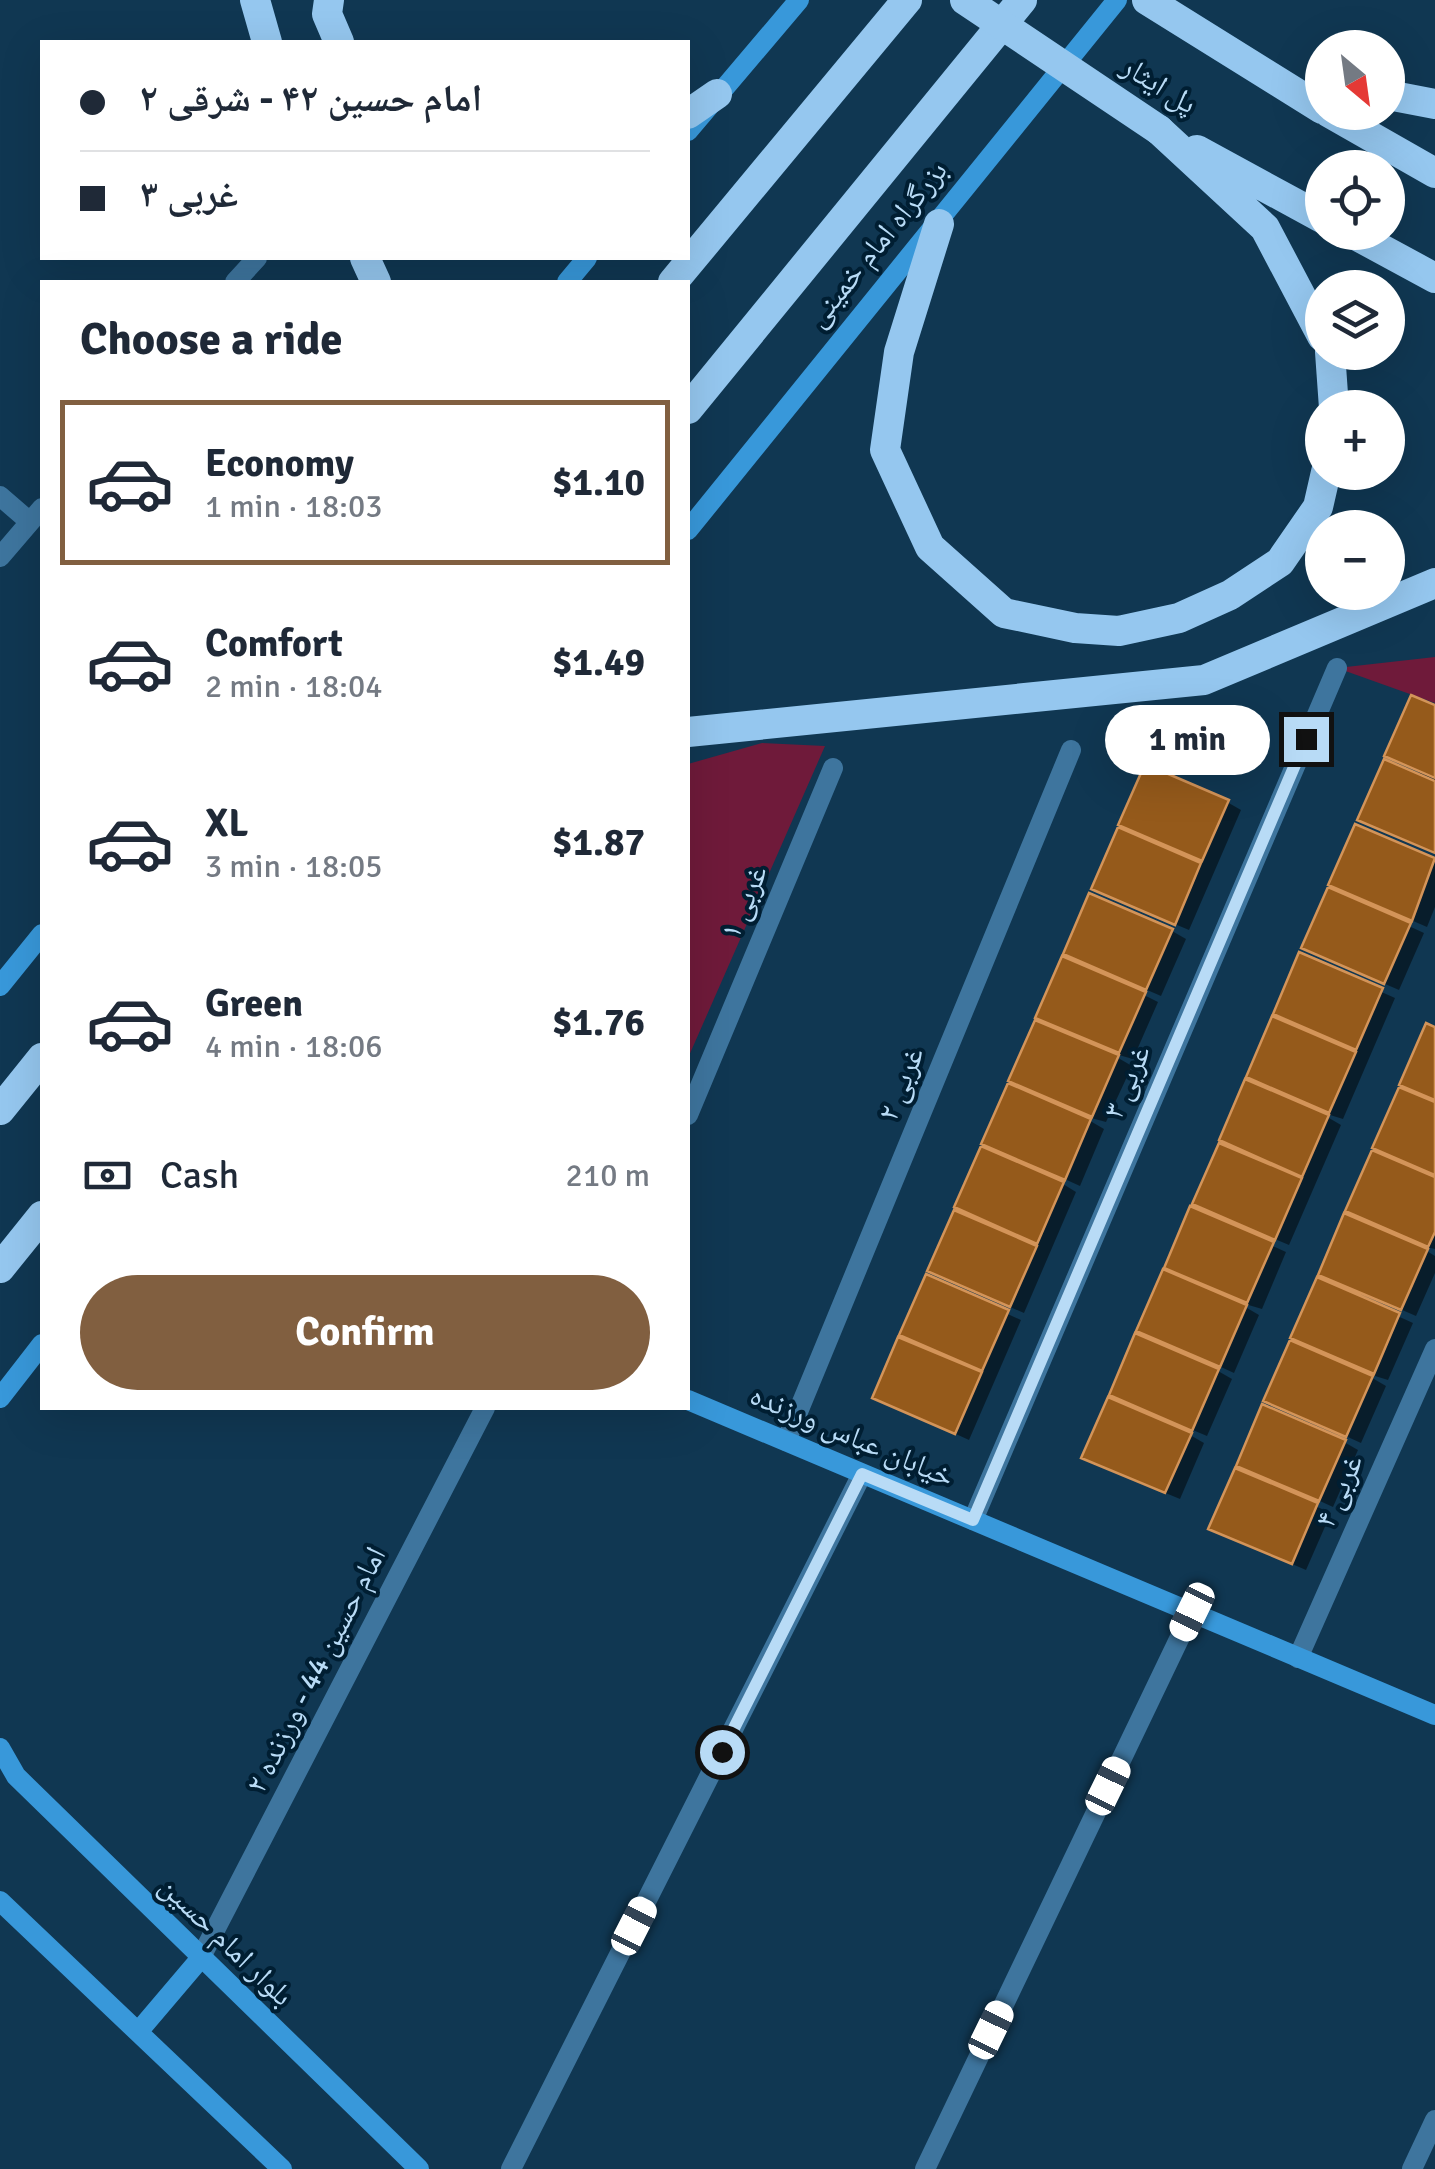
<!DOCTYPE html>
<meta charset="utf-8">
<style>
:root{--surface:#fff;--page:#f2f2f3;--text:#1f2937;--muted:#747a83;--line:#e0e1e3;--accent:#815f40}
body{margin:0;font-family:Signika,"Noto Naskh Arabic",sans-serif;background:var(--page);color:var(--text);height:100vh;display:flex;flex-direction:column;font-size:38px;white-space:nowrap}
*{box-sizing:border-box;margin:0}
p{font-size:32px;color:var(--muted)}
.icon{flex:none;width:55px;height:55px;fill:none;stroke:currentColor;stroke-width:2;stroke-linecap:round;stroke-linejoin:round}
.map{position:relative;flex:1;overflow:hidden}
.side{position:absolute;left:40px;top:280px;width:650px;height:1130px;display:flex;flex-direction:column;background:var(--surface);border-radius:0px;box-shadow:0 10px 40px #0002}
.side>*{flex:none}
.hud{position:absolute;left:40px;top:40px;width:650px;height:220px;border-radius:0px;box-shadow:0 10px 40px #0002;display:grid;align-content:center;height:220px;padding:0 40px;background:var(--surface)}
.needle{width:65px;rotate:151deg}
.controls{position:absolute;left:1305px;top:30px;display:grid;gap:20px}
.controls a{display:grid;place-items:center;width:100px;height:100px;border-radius:50%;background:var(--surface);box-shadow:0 10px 40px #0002;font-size:50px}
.end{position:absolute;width:45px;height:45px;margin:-22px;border:12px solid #b8dbf6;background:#111;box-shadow:0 0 0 5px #111}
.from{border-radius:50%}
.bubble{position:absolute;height:70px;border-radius:35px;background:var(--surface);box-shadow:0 10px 40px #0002;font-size:32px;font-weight:800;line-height:70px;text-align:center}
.car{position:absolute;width:30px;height:60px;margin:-30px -15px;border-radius:12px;box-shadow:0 0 8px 2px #0007;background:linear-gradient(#fff 24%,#345 0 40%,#fff 0 76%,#345 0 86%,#fff 0)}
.hud b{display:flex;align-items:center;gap:35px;height:95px;font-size:38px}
.hud b+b{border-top:2px solid var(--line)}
.hud i{width:25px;height:25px;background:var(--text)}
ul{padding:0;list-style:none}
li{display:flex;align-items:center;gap:30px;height:165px;margin:0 20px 15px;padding:0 20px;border:5px solid transparent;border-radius:0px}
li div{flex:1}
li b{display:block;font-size:38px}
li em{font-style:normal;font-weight:800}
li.selected{border-color:var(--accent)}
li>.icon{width:90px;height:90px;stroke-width:1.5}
h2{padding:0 40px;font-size:45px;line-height:120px}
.pay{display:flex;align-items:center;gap:25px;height:110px;padding:0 40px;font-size:38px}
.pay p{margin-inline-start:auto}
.action{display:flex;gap:20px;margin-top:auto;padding:20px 40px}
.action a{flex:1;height:115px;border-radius:60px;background:var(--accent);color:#fff;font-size:40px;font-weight:800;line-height:115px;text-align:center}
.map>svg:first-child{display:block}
</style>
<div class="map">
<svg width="1435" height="2169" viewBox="0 0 1435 2169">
<rect width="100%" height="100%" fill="#103752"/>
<path fill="#6f1a3a" d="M 1435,657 L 1435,703 L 1337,668 Z
M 762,743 L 825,746 L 688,1058 L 688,764 Z"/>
<path fill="#0007" d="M 1435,708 L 1435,853 L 1419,772 L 1401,763 Z
M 1227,802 L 1241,810 L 1189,930 L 1108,896 L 1145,838 L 1122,824 Z
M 1356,827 L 1435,861 L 1435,907 L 1427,927 L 1376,905 L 1374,910 L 1424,933 L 1399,990 L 1318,955 L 1355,898 L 1331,884 Z
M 1172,931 L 1186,939 L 1161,996 L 1080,961 Z
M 1301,956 L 1395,998 L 1343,1119 L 1317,1111 L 1341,1125 L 1289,1245 L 1208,1211 L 1246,1153 L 1222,1139 L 1273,1090 L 1249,1076 Z
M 1144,995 L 1158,1002 L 1133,1059 L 1108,1052 L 1132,1066 L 1106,1122 L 1080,1115 L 1104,1129 L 1080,1186 L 985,1143 L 1037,1023 L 1062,1030 L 1039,1017 Z
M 1427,1026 L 1435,1030 L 1435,1249 L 1417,1245 L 1435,1256 L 1435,1273 L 1416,1316 L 1335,1281 L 1404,1236 L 1399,1161 L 1375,1147 Z
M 1063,1184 L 1076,1192 L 1024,1313 L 943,1278 L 981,1221 L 957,1206 Z
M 1192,1209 L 1286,1252 L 1262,1309 L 1235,1301 L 1259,1315 L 1234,1373 L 1140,1330 Z
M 927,1277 L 1021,1320 L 969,1440 L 875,1397 Z
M 1318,1280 L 1413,1323 L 1388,1380 L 1362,1372 L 1386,1386 L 1361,1443 L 1266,1400 Z
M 1218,1371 L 1232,1379 L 1207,1436 L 1126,1402 Z
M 1190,1435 L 1204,1443 L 1180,1499 L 1098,1465 Z
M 1344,1442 L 1358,1450 L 1333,1507 L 1239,1464 Z
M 1236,1471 L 1331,1513 L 1306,1570 L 1225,1535 Z"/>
<path fill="#955a1b" stroke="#d39459" stroke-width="2.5" d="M 1411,695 L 1435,705 L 1435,778 L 1384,756 Z
M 1384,759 L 1435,781 L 1435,853 L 1357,820 Z
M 1145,764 L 1229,800 L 1202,861 L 1118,825 Z
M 1355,824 L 1435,858 L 1412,921 L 1328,885 Z
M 1118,827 L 1201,863 L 1175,925 L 1091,889 Z
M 1328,887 L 1411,923 L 1384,984 L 1301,948 Z
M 1089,893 L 1173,929 L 1146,990 L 1063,954 Z
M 1299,952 L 1383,988 L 1356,1050 L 1273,1014 Z
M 1062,956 L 1146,992 L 1119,1053 L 1035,1018 Z
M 1272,1016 L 1356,1052 L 1329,1113 L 1246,1077 Z
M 1035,1020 L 1119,1055 L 1092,1117 L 1008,1081 Z
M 1426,1023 L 1435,1027 L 1435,1100 L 1399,1085 Z
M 1245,1079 L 1329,1115 L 1302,1177 L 1219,1140 Z
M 1008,1083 L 1091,1119 L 1065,1180 L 981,1144 Z
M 1399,1087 L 1435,1102 L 1435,1175 L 1372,1148 Z
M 1219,1143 L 1302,1178 L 1275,1240 L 1192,1204 Z
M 981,1146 L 1064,1182 L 1037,1244 L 954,1207 Z
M 1372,1150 L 1435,1177 L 1435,1232 L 1428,1247 L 1345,1211 Z
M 1190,1206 L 1274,1242 L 1247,1303 L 1164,1268 Z
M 954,1210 L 1037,1246 L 1010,1307 L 927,1271 Z
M 1344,1213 L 1428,1249 L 1401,1310 L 1318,1275 Z
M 1163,1269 L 1247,1305 L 1220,1367 L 1136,1331 Z
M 926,1274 L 1009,1310 L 982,1371 L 899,1335 Z
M 1317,1277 L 1400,1313 L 1374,1374 L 1290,1338 Z
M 1135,1333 L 1219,1369 L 1192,1431 L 1109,1395 Z
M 898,1337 L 982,1372 L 955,1434 L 872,1398 Z
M 1290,1340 L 1373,1376 L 1346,1437 L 1263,1401 Z
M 1108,1397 L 1192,1433 L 1165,1493 L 1081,1458 Z
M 1262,1404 L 1346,1440 L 1319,1501 L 1236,1466 Z
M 1235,1468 L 1318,1503 L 1292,1564 L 1208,1529 Z"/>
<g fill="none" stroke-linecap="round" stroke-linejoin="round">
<path stroke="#3e759e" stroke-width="20" d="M 235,282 L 257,258
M 0,496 L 30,522
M 0,557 L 42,508
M 688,1115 L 833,768
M 786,1441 L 1071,750
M 973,1520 L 1337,668
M 1298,1658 L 1435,1349
M 200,1959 L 485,1408
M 511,2169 L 862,1474
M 925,2169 L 1192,1612
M 1412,2169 L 1435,2120"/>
<path stroke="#3898da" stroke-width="20" d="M 688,131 L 799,0
M 567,282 L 587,258
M 688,530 L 1117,0
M 0,986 L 42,934
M 0,1398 L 42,1344
M 688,1400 L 1435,1715
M 0,1748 L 16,1776 L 419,2169
M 0,1901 L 282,2169
M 138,2032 L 200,1959"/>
<path stroke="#95c7ef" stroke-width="30" d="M 255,0 L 267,42
M 329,0 L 327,14 L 339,42
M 1147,0 L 1322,109
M 1388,95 L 1435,104
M 1328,112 L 1435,173
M 688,114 L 717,94
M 1159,130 L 1265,228 L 1322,336
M 1197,150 L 1322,218
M 939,224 L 899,352 L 885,450 L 930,547 L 1004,613 L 1075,628 L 1119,631 L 1179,618 L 1230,595 L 1280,562 L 1318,507 L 1326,472
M 1350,232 L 1435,278
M 365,258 L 376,282
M 673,282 L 907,0
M 1330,352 L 1334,408
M 688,409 L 1022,0
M 688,732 L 1204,680 L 1435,583
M 0,1110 L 42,1058
M 0,1268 L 42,1216"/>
<path stroke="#95c7ef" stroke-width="30" d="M 965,0 L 1159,130"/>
</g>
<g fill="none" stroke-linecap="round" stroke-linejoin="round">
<path stroke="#b8dbf6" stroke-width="12" d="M 722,1752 L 862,1474 L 973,1520 L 1306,739"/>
</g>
<g text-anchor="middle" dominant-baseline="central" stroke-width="8" stroke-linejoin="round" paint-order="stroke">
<g font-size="30" fill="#b8dbf6" stroke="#001e32">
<text transform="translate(1159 85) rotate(32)">پل ایثار</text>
<text transform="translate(877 244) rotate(-51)">بزرگراه امام خمینی</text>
<text transform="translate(744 902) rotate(-67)">غربی ۱</text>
<text transform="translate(1127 1082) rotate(-67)">غربی ۳</text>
<text transform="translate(901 1084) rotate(-68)">غربی ۲</text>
<text transform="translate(852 1436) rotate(23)">خیابان عباس ورزنده</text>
<text transform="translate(1339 1491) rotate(-66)">غربی ۴</text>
<text transform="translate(316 1670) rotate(-63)">امام حسین 44 - ورزنده ۲</text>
<text transform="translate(226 1941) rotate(44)">بلوار امام حسین</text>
</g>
</g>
</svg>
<div class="controls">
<a><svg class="needle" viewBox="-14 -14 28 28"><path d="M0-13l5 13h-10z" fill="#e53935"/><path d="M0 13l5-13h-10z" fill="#747a83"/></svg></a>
<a><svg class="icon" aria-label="locate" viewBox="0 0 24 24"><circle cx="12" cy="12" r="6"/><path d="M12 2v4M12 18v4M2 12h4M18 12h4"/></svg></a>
<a><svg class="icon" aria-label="layers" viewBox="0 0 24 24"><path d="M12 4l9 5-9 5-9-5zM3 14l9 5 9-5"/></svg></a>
<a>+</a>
<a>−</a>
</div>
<i class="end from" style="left:722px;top:1752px"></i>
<i class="end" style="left:1306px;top:739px"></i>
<div class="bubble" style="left:1105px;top:705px;width:165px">1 min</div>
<i class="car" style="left:1192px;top:1612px;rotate:206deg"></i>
<i class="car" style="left:1108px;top:1786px;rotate:26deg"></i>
<i class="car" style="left:634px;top:1926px;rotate:27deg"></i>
<i class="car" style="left:991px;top:2030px;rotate:26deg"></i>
<div class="hud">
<b><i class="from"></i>امام حسین ۴۲ - شرقی ۲</b>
<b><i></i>غربی ۳</b>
</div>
<section class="side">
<h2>Choose a ride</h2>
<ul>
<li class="selected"><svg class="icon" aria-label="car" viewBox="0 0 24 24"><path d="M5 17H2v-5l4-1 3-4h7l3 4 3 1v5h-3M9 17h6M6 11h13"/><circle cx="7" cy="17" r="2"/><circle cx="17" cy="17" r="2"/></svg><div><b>Economy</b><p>1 min · 18:03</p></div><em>$1.10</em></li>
<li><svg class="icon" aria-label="car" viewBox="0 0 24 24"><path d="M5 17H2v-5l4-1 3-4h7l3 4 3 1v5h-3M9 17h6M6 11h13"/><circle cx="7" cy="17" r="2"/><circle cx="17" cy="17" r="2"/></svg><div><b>Comfort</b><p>2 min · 18:04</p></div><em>$1.49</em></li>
<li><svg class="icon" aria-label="car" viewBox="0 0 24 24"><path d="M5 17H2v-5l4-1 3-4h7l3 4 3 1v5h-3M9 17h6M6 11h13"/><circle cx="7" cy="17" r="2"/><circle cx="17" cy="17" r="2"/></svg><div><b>XL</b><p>3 min · 18:05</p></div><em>$1.87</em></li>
<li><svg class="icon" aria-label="car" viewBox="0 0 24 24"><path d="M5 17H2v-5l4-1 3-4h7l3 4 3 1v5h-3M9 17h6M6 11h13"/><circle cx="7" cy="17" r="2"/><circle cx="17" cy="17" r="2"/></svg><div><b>Green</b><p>4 min · 18:06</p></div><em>$1.76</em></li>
</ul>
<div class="pay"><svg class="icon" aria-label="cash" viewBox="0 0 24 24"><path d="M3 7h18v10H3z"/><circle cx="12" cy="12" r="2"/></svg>Cash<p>210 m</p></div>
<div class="action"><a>Confirm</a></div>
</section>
</div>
